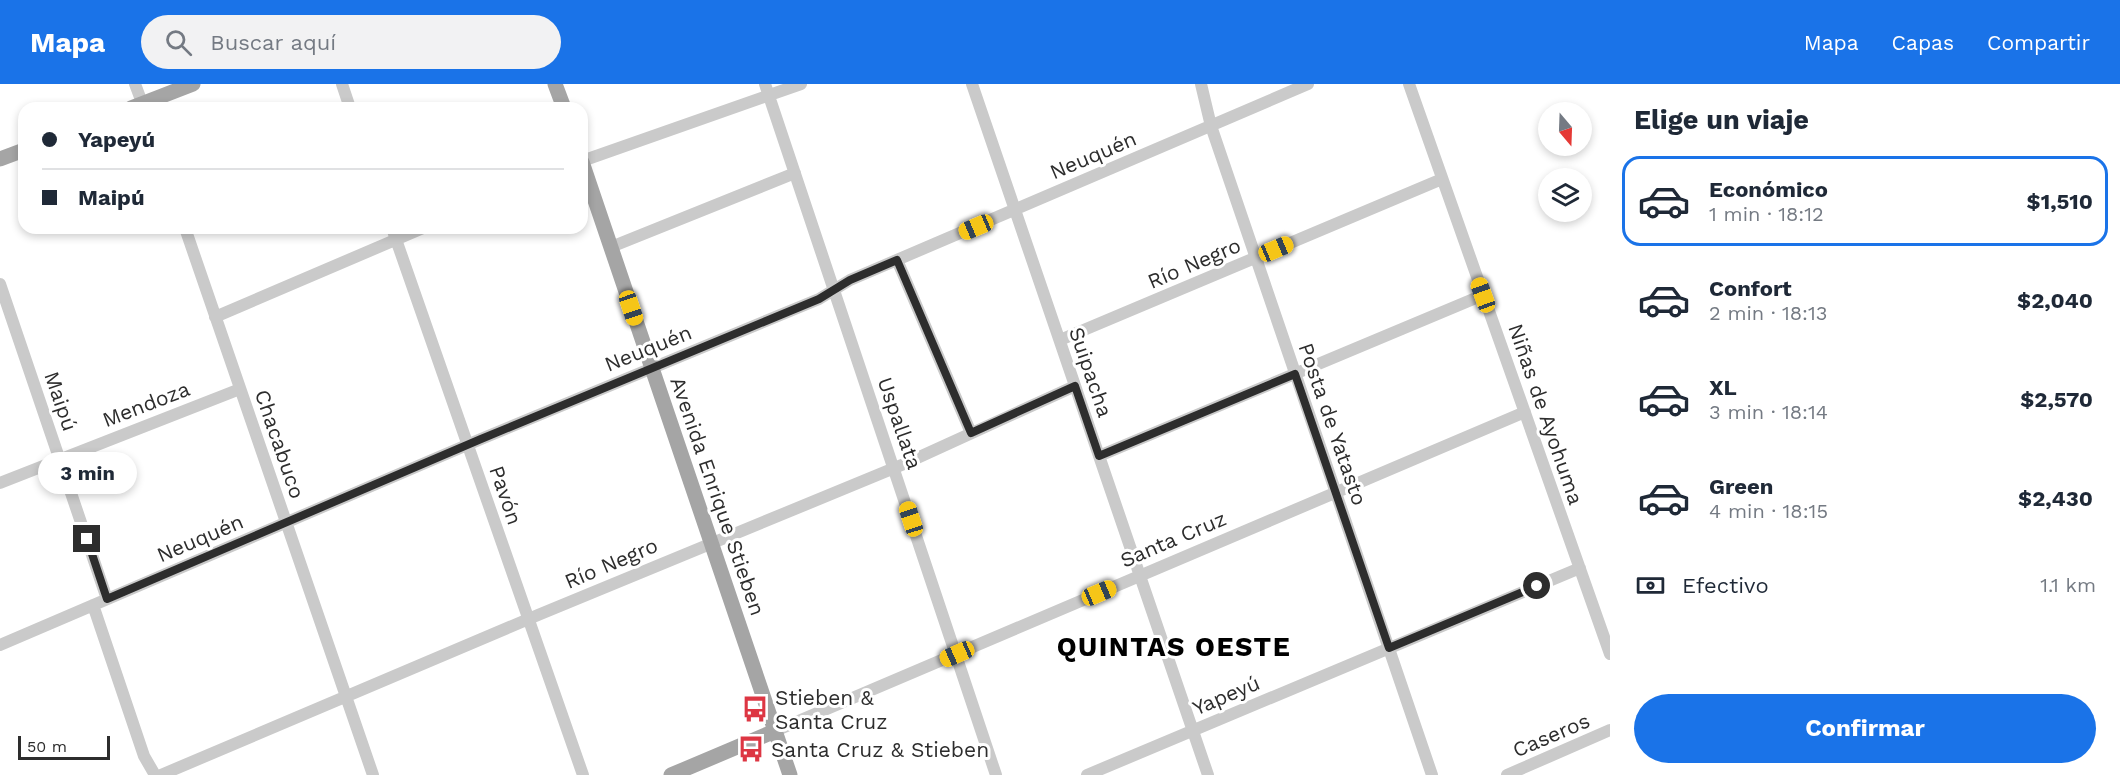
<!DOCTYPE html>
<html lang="es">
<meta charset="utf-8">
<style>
:root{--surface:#fff;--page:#f2f2f3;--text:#1f2937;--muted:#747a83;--line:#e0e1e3;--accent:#1a73e8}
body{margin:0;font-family:"Work Sans",sans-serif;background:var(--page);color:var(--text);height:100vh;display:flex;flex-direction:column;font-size:22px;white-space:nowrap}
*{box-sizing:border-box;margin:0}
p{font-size:20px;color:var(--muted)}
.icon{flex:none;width:33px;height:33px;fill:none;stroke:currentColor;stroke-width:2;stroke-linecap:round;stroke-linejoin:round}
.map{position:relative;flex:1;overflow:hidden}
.sheet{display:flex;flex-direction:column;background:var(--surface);width:510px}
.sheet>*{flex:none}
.banner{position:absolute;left:18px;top:18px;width:570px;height:132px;border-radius:18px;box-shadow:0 3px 9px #0003;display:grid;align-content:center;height:132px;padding:0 24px;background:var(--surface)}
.needle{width:39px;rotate:161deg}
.controls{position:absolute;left:1538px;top:18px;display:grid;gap:12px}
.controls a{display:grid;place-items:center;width:54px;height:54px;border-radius:50%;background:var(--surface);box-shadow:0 3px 9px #0003;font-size:30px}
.scale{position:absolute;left:18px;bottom:15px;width:92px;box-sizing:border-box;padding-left:6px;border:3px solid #2d2d2d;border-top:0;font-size:16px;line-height:21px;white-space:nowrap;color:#2d2d2d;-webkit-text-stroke:4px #fff;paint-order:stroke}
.end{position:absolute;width:27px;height:27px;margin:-14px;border:8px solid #2d2d2d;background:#fff;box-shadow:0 0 0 3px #fff}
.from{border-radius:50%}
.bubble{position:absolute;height:42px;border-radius:21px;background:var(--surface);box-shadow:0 3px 9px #0003;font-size:20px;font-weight:700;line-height:42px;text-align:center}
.car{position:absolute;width:18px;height:36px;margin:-18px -9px;border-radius:8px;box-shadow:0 0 4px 2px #0007;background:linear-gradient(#f5c518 24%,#345 0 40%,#f5c518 0 76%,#345 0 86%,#f5c518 0)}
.banner b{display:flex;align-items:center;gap:21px;height:57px;font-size:22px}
.banner b+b{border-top:2px solid var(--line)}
.banner i{width:15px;height:15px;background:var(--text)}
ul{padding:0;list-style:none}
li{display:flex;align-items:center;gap:18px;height:90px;margin:0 12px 9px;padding:0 12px;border:3px solid transparent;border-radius:18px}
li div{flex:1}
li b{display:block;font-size:22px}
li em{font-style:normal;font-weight:700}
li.current{border-color:var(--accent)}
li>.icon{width:54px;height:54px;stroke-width:1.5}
h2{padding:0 24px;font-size:27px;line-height:72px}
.pay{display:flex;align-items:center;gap:15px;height:66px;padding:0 24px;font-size:22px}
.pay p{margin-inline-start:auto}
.cta{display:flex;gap:12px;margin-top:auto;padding:12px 24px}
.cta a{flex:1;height:69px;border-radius:36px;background:var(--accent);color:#fff;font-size:24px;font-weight:700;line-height:69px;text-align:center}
header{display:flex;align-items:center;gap:36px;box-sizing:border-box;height:84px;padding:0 30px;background:var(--accent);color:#fff}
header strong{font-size:28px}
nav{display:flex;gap:33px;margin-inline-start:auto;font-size:21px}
.search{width:420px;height:54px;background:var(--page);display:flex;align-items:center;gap:15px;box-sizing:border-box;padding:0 21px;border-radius:33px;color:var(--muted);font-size:22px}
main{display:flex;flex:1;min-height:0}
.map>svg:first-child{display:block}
</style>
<header>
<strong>Mapa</strong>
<div class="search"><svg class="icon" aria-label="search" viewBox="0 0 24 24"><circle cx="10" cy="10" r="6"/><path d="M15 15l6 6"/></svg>Buscar aquí</div>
<nav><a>Mapa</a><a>Capas</a><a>Compartir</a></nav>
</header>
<main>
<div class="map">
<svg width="1610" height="691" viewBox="0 0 1610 691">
<rect width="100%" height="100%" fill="#fff"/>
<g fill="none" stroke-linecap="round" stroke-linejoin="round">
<path stroke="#cacaca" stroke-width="12" d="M 135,0 L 144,24
M 342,0 L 350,24
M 765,0 L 996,691
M 972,0 L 1208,691
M 1201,0 L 1211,42 L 1432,691
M 1409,0 L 1610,570
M 582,77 L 801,0
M 185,144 L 373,691
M 392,144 L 583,691
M 611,163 L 795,89
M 897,176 L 971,349
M 0,200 L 107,515
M 215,233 L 423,144
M 1060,256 L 1442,95
M 1099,372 L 1483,211
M 0,399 L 240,305
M 93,521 L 144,672 L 155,691
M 0,561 L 481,355 L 819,215 L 850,196 L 1308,0
M 775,647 L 1525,328
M 161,691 L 538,531 L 904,380 L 1075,302
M 1087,691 L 1580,484
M 1507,691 L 1610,646"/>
<path stroke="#a5a5a5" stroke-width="15" d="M 555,0 L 564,24
M 131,24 L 193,0
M 0,75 L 24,66
M 582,78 L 790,691
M 671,691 L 775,647"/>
</g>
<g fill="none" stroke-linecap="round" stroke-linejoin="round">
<path stroke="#2d2d2d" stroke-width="8" d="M 87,455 L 107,515 L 481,355 L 819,215 L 850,196 L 897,176 L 971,349 L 1075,302 L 1099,372 L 1295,290 L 1389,564 L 1537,502"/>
</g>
<defs>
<g id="bus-bare" transform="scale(2.07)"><path d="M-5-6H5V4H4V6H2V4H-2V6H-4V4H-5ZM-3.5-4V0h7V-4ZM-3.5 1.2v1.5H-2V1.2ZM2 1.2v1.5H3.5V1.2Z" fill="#dd3643" stroke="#fff" stroke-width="2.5" paint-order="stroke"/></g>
</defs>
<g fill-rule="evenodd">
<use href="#bus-bare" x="755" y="625"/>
<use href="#bus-bare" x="751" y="665"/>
</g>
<g text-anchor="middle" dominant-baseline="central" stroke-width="6" stroke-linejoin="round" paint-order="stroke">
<g font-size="21" fill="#2d2d2d" stroke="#fff">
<text transform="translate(1093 71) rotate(-23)">Neuquén</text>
<text transform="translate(1194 179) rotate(-23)">Río Negro</text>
<text transform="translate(648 264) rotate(-22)">Neuquén</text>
<text transform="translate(1091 288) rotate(71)">Suipacha</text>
<text transform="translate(61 317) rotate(71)">Maipú</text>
<text transform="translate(146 320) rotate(-21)">Mendoza</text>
<text transform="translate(1546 330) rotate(71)">Niñas de Ayohuma</text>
<text transform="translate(900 339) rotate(71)">Uspallata</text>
<text transform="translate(1333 340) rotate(71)">Posta de Yatasto</text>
<text transform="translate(280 360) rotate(71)">Chacabuco</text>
<text transform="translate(506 411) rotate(71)">Pavón</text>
<text transform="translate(718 412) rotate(71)">Avenida Enrique Stieben</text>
<text transform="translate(200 454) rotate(-23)">Neuquén</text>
<text transform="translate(1173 455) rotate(-23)">Santa Cruz</text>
<text transform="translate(611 479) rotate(-23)">Río Negro</text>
<text transform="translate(1226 611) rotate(-23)">Yapeyú</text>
<text transform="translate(1551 651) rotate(-23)">Caseros</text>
</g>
<g font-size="21" fill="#2d2d2d" stroke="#fff" text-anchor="start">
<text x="775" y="613">Stieben &amp;<tspan x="775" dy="24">Santa Cruz</tspan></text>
<text x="771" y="665">Santa Cruz &amp; Stieben</text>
</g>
<g font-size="27" font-weight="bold" letter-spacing="1.5" fill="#000" stroke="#fff">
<text x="1174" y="563">QUINTAS OESTE</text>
</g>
</g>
</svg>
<div class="controls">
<a><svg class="needle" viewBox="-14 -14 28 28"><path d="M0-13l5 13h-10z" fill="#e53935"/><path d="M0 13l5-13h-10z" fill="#747a83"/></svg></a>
<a><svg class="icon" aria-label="layers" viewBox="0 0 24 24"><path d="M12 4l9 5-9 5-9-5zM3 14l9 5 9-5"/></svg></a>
</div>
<div class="scale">50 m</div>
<i class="end from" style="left:1537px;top:502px"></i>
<i class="end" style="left:87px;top:455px"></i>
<div class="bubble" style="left:38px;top:368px;width:99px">3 min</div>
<i class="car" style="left:976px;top:143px;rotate:247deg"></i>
<i class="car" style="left:1276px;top:165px;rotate:67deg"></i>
<i class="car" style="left:1483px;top:211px;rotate:340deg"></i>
<i class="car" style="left:631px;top:224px;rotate:161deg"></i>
<i class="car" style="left:911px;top:435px;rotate:342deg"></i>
<i class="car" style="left:1099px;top:509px;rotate:67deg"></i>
<i class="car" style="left:957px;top:570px;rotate:246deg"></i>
<div class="banner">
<b><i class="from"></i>Yapeyú</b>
<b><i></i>Maipú</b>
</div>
</div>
<section class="sheet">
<h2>Elige un viaje</h2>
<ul>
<li class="current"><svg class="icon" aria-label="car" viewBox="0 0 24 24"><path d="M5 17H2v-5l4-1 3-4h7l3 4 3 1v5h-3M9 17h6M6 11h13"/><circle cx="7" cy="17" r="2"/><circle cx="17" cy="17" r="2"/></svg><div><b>Económico</b><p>1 min · 18:12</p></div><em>$1,510</em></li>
<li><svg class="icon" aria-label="car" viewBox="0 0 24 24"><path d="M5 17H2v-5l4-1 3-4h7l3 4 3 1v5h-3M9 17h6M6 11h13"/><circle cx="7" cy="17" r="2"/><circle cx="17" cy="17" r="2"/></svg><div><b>Confort</b><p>2 min · 18:13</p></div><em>$2,040</em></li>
<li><svg class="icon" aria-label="car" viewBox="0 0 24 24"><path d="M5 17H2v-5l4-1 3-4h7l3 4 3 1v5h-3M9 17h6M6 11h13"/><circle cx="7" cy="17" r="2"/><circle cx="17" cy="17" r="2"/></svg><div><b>XL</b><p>3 min · 18:14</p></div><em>$2,570</em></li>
<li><svg class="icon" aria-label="car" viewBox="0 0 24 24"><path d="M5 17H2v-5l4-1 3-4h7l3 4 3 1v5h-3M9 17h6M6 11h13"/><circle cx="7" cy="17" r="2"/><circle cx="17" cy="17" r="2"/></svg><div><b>Green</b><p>4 min · 18:15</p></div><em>$2,430</em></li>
</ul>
<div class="pay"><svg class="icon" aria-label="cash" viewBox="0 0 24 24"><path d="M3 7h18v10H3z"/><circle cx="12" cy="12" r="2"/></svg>Efectivo<p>1.1 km</p></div>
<div class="cta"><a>Confirmar</a></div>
</section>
</main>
